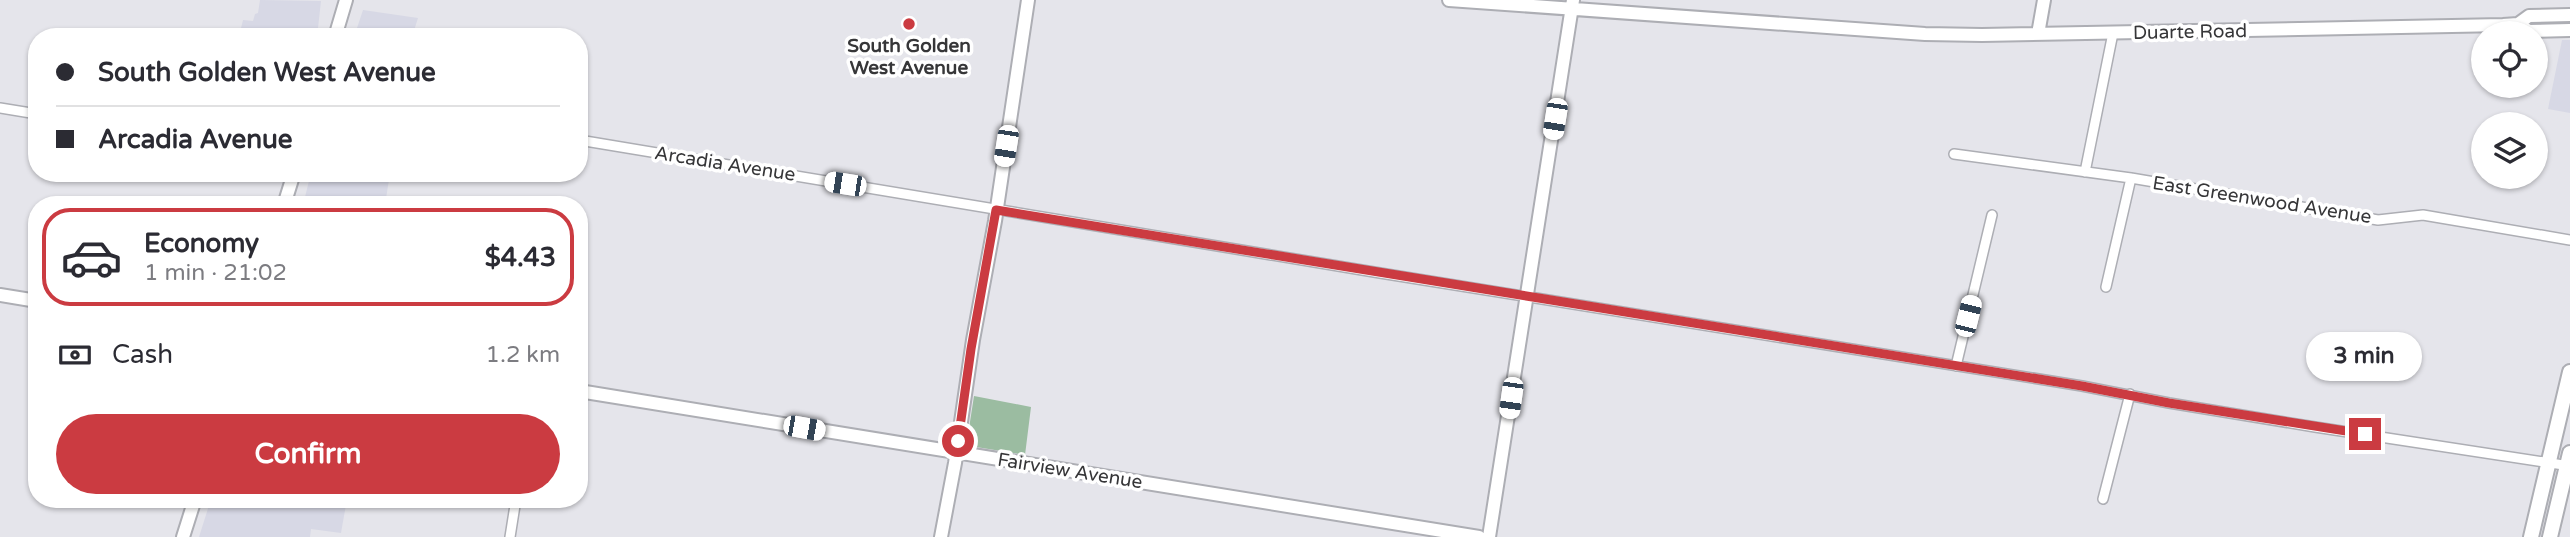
<!DOCTYPE html>
<meta charset="utf-8">
<style>
:root{--surface:#fff;--page:#f7f7f7;--text:#2b2b33;--muted:#7c7c81;--line:#e1e1e2;--accent:#cb3b41}
body{margin:0;font-family:"Varela Round",sans-serif;background:var(--page);color:var(--text);height:100vh;display:flex;flex-direction:column;font-size:26px;white-space:nowrap}
*{box-sizing:border-box;margin:0}
p{font-size:23px;color:var(--muted)}
.icon{flex:none;width:38px;height:38px;fill:none;stroke:currentColor;stroke-width:2;stroke-linecap:round;stroke-linejoin:round}
.map{position:relative;flex:1;overflow:hidden}
.side{position:absolute;left:28px;top:196px;width:560px;height:312px;display:flex;flex-direction:column;background:var(--surface);border-radius:28px;box-shadow:0 2px 5px #0004}
.side>*{flex:none}
.top-card{position:absolute;left:28px;top:28px;width:560px;height:154px;border-radius:28px;box-shadow:0 2px 5px #0004;display:grid;align-content:center;height:154px;padding:0 28px;background:var(--surface)}
.fabs{position:absolute;left:2471px;top:21px;display:grid;gap:14px}
.fabs a{display:grid;place-items:center;width:77px;height:77px;border-radius:50%;background:var(--surface);box-shadow:0 2px 5px #0004;font-size:35px}
.end{position:absolute;width:32px;height:32px;margin:-16px;border:9px solid #cb3b41;background:#fff;box-shadow:0 0 0 4px #fff}
.from{border-radius:50%}
.bubble{position:absolute;height:49px;border-radius:24px;background:var(--surface);box-shadow:0 2px 5px #0004;font-size:23px;font-weight:700;line-height:49px;text-align:center}
.car{position:absolute;width:21px;height:42px;margin:-21px -10px;border-radius:9px;box-shadow:0 0 5px 2px #0007;background:linear-gradient(#fff 24%,#345 0 40%,#fff 0 76%,#345 0 86%,#fff 0)}
.top-card b{display:flex;align-items:center;gap:24px;height:66px;font-size:26px}
.top-card b+b{border-top:2px solid var(--line)}
.top-card i{width:18px;height:18px;background:var(--text)}
ul{padding:12px 0 0;list-style:none}
li{display:flex;align-items:center;gap:21px;height:98px;margin:0 14px 10px;padding:0 14px;border:4px solid transparent;border-radius:28px}
li div{flex:1}
li b{display:block;font-size:26px}
li em{font-style:normal;font-weight:700}
li.active{border-color:var(--accent)}
li>.icon{width:63px;height:63px;stroke-width:1.5}
.pay{display:flex;align-items:center;gap:18px;height:77px;padding:0 28px;font-size:26px}
.pay p{margin-inline-start:auto}
.action{display:flex;gap:14px;margin-top:auto;padding:14px 28px}
.action a{flex:1;height:80px;border-radius:42px;background:var(--accent);color:#fff;font-size:28px;font-weight:700;line-height:80px;text-align:center}
.map>svg:first-child{display:block}
</style>
<div class="map">
<svg width="2570" height="537" viewBox="0 0 2570 537">
<rect width="100%" height="100%" fill="#e5e5eb"/>
<path fill="#d7d8e5" d="M 260,0 L 321,1 L 317,37 L 241,37 L 240,32 L 243,20 L 253,21 L 255,14 L 258,13 Z
M 363,10 L 418,18 L 412,37 L 354,37 Z
M 2562,40 L 2570,40 L 2570,113 L 2548,109 Z
M 311,173 L 390,173 L 385,205 L 303,205 Z
M 211,499 L 347,499 L 341,533 L 311,529 L 310,537 L 199,537 Z"/>
<path fill="#9bbca1" d="M 974,396 L 1031,407 L 1025,455 L 970,446 L 967,441 Z"/>
<g fill="none" stroke-linecap="round" stroke-linejoin="round">
<g stroke="#adaeb4" stroke-width="12">
<path id="street" d="M 0,108 L 37,114
M 579,140 L 1380,273 L 2082,386 L 2169,403 L 2315,427 L 2570,466
M 1954,154 L 2131,178 L 2378,220 L 2423,215 L 2570,240
M 2085,172 L 2113,33
M 2106,287 L 2131,178
M 1956,366 L 1992,215
M 2103,499 L 2130,394
M 510,537 L 516,499"/>
</g>
<g stroke="#adaeb4" stroke-width="16">
<path id="secondary" d="M 1449,0 L 1925,34 L 1982,35 L 2503,25 L 2518,24 L 2529,16 L 2570,15
M 2518,24 L 2529,31 L 2570,30
M 2038,34 L 2044,0
M 335,37 L 346,0
M 284,205 L 294,173
M 0,295 L 37,301
M 579,391 L 1479,537
M 183,537 L 195,499
M 941,537 L 955,463 L 973,340 L 995,221 L 1028,0
M 1489,537 L 1573,0"/>
</g>
<g stroke="#adaeb4" stroke-width="18">
<path id="primary" d="M 2531,537 L 2570,372
M 2550,537 L 2570,453"/>
</g>
<use href="#street" stroke="#fff" stroke-width="9"/>
<use href="#secondary" stroke="#fff" stroke-width="12"/>
<use href="#primary" stroke="#fff" stroke-width="14"/>
</g>
<g fill="none" stroke-linecap="round" stroke-linejoin="round">
<path stroke="#cb3b41" stroke-width="9" d="M 958,441 L 971,349 L 996,210 L 2082,386 L 2169,403 L 2365,434"/>
</g>
<circle fill="#cb3b41" stroke="#fff" stroke-width="2.5" cx="909" cy="24" r="7"/>
<g text-anchor="middle" dominant-baseline="central" stroke-width="7" stroke-linejoin="round" paint-order="stroke">
<g font-size="19" fill="#363638" stroke="#fff">
<text transform="translate(2190 32) rotate(-1)">Duarte Road</text>
<text transform="translate(725 164) rotate(9)">Arcadia Avenue</text>
<text transform="translate(2262 200) rotate(9)">East Greenwood Avenue</text>
<text transform="translate(1070 471) rotate(9)">Fairview Avenue</text>
</g>
<g font-size="19" font-weight="bold" fill="#363638" stroke="#fff">
<text x="909" y="46">South Golden<tspan x="909" dy="22">West Avenue</tspan></text>
</g>
</g>
</svg>
<div class="fabs">
<a><svg class="icon" aria-label="locate" viewBox="0 0 24 24"><circle cx="12" cy="12" r="6"/><path d="M12 2v4M12 18v4M2 12h4M18 12h4"/></svg></a>
<a><svg class="icon" aria-label="layers" viewBox="0 0 24 24"><path d="M12 4l9 5-9 5-9-5zM3 14l9 5 9-5"/></svg></a>
</div>
<i class="end from" style="left:958px;top:441px"></i>
<i class="end" style="left:2365px;top:434px"></i>
<div class="bubble" style="left:2306px;top:332px;width:116px">3 min</div>
<i class="car" style="left:1555px;top:119px;rotate:189deg"></i>
<i class="car" style="left:1006px;top:146px;rotate:189deg"></i>
<i class="car" style="left:845px;top:184px;rotate:279deg"></i>
<i class="car" style="left:1968px;top:316px;rotate:14deg"></i>
<i class="car" style="left:1511px;top:398px;rotate:188deg"></i>
<i class="car" style="left:804px;top:428px;rotate:100deg"></i>
<div class="top-card">
<b><i class="from"></i>South Golden West Avenue</b>
<b><i></i>Arcadia Avenue</b>
</div>
<section class="side">
<ul>
<li class="active"><svg class="icon" aria-label="car" viewBox="0 0 24 24"><path d="M5 17H2v-5l4-1 3-4h7l3 4 3 1v5h-3M9 17h6M6 11h13"/><circle cx="7" cy="17" r="2"/><circle cx="17" cy="17" r="2"/></svg><div><b>Economy</b><p>1 min · 21:02</p></div><em>$4.43</em></li>
</ul>
<div class="pay"><svg class="icon" aria-label="cash" viewBox="0 0 24 24"><path d="M3 7h18v10H3z"/><circle cx="12" cy="12" r="2"/></svg>Cash<p>1.2 km</p></div>
<div class="action"><a>Confirm</a></div>
</section>
</div>
